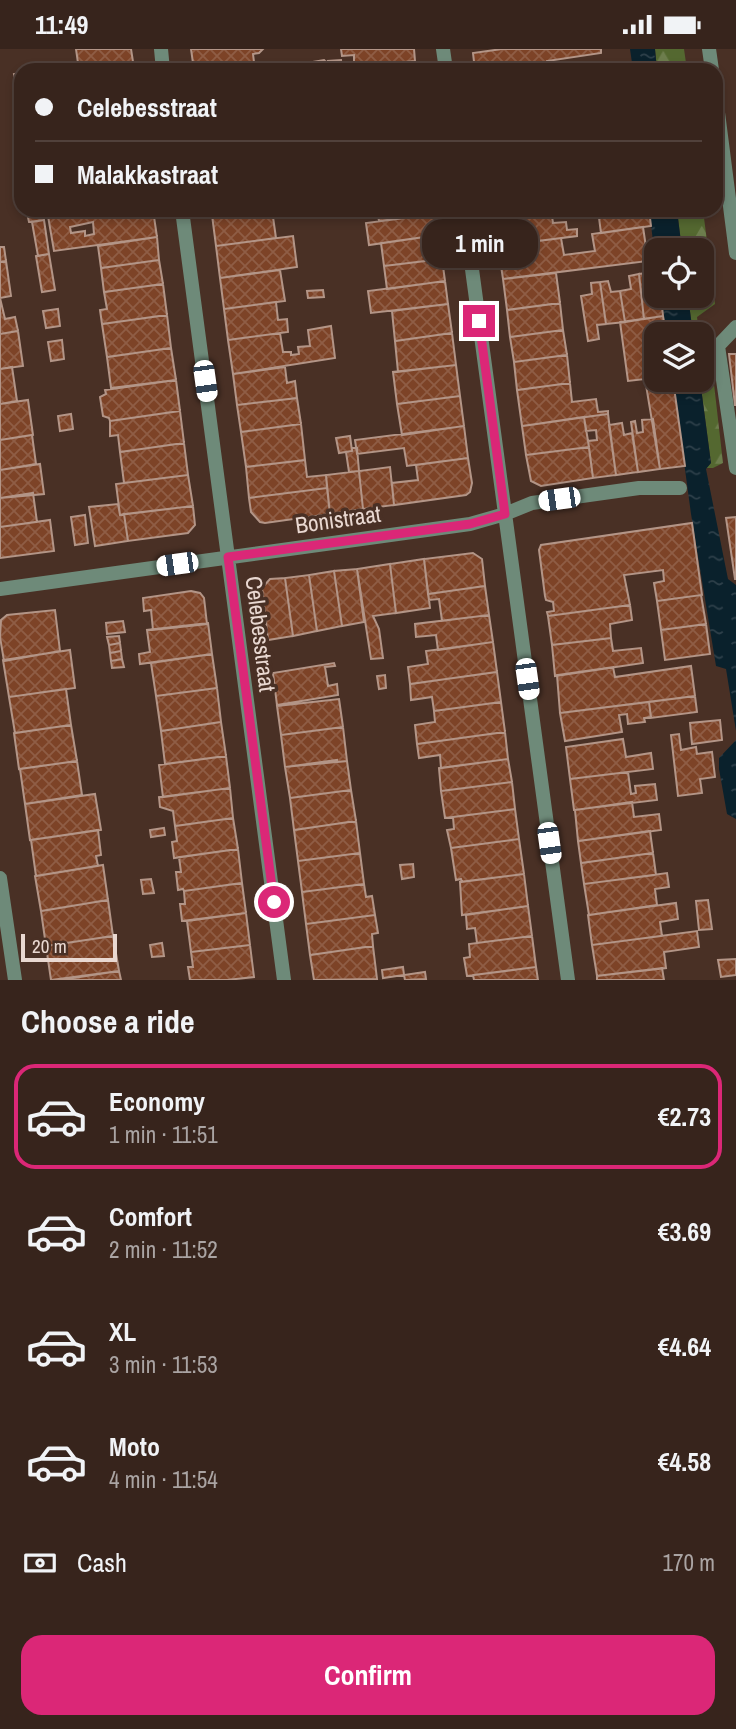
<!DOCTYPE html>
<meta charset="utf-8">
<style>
:root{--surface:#37241c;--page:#3e2c25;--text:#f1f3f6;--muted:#aaa4a3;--line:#51413b;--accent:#db2777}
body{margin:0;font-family:"Archivo Narrow",sans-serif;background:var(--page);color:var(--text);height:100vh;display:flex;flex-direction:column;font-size:26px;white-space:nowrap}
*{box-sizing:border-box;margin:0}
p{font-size:23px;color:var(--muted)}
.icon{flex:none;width:38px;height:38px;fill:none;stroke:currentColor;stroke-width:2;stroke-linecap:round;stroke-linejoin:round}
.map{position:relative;height:931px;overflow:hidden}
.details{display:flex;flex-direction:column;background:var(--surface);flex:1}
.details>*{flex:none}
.banner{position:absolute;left:14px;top:14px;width:709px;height:154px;border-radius:21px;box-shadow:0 4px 10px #0003,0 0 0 2px var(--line);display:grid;align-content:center;height:154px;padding:0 21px;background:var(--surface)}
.controls{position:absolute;left:644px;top:189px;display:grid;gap:14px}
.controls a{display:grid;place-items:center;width:70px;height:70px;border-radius:14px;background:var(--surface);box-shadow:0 4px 10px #0003,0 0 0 2px var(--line);font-size:35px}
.scale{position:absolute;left:21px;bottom:18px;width:96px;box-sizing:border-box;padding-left:7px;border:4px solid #e9d8d1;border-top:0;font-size:19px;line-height:24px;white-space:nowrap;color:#e9d8d1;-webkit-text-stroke:5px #493025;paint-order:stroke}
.end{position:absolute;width:32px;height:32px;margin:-16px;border:9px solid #db2777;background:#fff;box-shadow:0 0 0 4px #fff}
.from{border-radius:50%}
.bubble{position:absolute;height:49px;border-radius:21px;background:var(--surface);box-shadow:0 4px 10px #0003,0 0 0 2px var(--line);font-size:23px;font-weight:800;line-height:49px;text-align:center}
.car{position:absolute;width:21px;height:42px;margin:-21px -10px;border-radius:9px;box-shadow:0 0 5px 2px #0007;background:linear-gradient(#fff 24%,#345 0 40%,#fff 0 76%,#345 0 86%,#fff 0)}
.banner b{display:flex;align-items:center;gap:24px;height:66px;font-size:26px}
.banner b+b{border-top:2px solid var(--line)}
.banner i{width:18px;height:18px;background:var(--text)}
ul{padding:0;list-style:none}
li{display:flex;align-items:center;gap:21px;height:105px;margin:0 14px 10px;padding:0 7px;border:4px solid transparent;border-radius:21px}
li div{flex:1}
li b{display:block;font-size:26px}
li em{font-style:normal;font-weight:800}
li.current{border-color:var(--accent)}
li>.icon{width:63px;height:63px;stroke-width:1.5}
h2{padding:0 21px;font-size:32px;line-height:84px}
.pay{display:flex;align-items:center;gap:18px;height:77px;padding:0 21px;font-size:26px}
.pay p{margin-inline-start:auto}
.action{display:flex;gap:14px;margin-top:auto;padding:14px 21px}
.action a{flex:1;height:80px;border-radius:21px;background:var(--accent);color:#fff;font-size:28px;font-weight:800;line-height:80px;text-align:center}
.status{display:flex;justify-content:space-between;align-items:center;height:49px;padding:0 35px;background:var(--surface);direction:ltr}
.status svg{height:19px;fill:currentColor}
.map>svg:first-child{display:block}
</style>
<div class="status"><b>11:49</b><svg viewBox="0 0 49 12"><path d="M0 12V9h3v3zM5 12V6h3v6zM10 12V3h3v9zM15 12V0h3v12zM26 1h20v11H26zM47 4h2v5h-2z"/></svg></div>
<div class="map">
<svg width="736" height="931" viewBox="0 0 736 931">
<defs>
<pattern id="forest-firs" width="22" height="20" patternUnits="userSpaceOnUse" patternTransform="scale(1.75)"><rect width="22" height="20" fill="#546830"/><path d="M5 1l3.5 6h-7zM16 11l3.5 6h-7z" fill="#6d7d4d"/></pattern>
<pattern id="water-ripples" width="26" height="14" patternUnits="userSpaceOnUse" patternTransform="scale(1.75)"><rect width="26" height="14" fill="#0a212c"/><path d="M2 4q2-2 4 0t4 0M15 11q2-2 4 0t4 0" fill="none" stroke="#2e404a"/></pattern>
<pattern id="building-cross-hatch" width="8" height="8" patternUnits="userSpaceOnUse" patternTransform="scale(1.75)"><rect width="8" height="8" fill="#7d4327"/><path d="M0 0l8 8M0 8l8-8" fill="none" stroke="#8f5d45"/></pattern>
</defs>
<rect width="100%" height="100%" fill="#493025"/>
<path fill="url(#forest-firs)" d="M 655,0 L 684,0 L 687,21 L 657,21 Z
M 677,161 L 703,161 L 715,255 L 697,268 L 699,285 L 693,285 L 688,247 L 702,247 L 702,201 L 682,201 Z
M 702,306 L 703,310 L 711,309 L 723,414 L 713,419 L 706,419 L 711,414 L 700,331 L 702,331 Z"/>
<path fill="url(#water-ripples)" d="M 630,0 L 655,0 L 657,21 L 633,21 Z
M 649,161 L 677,161 L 682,201 L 656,201 L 656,215 Z
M 661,247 L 688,247 L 693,285 L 666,285 Z
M 673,331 L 700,331 L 711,414 L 706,420 L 728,530 L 736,536 L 736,682 L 726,620 L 716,617 L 691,465 Z
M 736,691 L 736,770 L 727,765 L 719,720 L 719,709 Z"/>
<path fill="url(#building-cross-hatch)" stroke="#b39587" stroke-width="2" fill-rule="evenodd" d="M 76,0 L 131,0 L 134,19 L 79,21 Z
M 191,0 L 263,0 L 259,4 L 253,5 L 255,21 L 194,21 Z
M 341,0 L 414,0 L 415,12 L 354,18 L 354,6 L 342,7 Z
M 502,0 L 601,0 L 601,4 L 547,12 L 549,21 L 475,21 L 473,4 Z
M 324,11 L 329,16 L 328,12 L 341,11 L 342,20 L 307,21 L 306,14 Z
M 415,12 L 417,21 L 332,21 L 354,18 Z
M 21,24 L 21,36 L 16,37 L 14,25 Z
M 47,161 L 77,161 L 77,163 L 48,167 Z
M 90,161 L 153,161 L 157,188 L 54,202 L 48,167 ZM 93,173 L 94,185 L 85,187 L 85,182 L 71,184 L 70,178 Z
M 211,161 L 245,161 L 212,166 Z
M 245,161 L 272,161 L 276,189 L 216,197 L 212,166 Z
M 377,161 L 435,161 L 436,165 L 379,172 Z
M 519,161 L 551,161 L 553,174 L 566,173 L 567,181 L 577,180 L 577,187 L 498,197 L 494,164 Z
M 598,161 L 649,161 L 651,177 L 601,184 Z
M 43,162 L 44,171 L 29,173 L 27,164 Z
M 436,165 L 439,186 L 369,196 L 366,174 Z
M 44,171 L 49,205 L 38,207 L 32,173 Z
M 643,178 L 648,212 L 503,230 L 498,197 L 561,189 L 564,206 L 595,202 L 592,185 Z
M 439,186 L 442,210 L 384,217 L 381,194 Z
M 293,187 L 297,218 L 220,229 L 216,197 Z
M 157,188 L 159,211 L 101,219 L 98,197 Z
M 0,198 L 4,198 L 6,212 L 0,213 Z
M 49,205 L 55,241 L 42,243 L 36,207 Z
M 442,210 L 445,232 L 387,240 L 384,217 Z
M 159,211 L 163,235 L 104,243 L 101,219 Z
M 6,212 L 11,247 L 0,249 L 0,213 Z
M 280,221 L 285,252 L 224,260 L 220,229 Z
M 656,223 L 656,247 L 661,247 L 663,267 L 644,270 L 639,225 Z
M 556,224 L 560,254 L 507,261 L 503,230 Z
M 639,225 L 644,270 L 625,273 L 620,242 L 631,240 L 629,227 Z
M 445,232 L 448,255 L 371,264 L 368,242 Z
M 608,232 L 611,243 L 620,242 L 625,273 L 606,275 L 600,233 Z
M 600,233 L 606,275 L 597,276 L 599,290 L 588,292 L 581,247 L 592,245 L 591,234 Z
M 163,235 L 167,266 L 102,275 L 100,261 L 107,260 L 104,243 Z
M 323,241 L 324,248 L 308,249 L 307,242 Z
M 0,249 L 5,270 L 15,268 L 18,282 L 0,285 Z
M 276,253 L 278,271 L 287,270 L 288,283 L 228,291 L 224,260 Z
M 560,254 L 563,281 L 510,288 L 507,261 Z
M 448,255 L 452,284 L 395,292 L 392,262 Z
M 58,260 L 60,277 L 46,279 L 43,262 Z
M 167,266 L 171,299 L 107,308 L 102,275 Z
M 663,267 L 666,285 L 656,285 L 656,331 L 673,331 L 685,417 L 660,420 L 645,330 L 628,332 L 620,273 Z
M 331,277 L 335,309 L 233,325 L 228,291 L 280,284 L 283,303 L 291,303 L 291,306 L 299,305 L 298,298 L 310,297 L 308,281 Z
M 563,281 L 567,306 L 514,313 L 510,288 Z
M 18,282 L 23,317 L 0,320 L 0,285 Z
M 452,284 L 456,316 L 398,323 L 395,292 Z
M 62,291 L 64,310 L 51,312 L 48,293 Z
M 171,299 L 176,331 L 111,339 L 107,308 Z
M 729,305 L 736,305 L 736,356 L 735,356 Z
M 567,306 L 570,334 L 517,341 L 514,313 Z
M 456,316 L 460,347 L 397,355 L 393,323 Z
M 12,318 L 17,352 L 0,355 L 0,320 Z
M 285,318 L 287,334 L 295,332 L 297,349 L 237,356 L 233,325 Z
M 176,331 L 180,362 L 110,372 L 109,369 L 103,367 L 100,348 L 106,345 L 105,341 Z
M 570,334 L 572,353 L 596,350 L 598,363 L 608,362 L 608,365 L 522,377 L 517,341 Z
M 460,347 L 464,377 L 402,386 L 397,355 Z
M 297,349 L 301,375 L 241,383 L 237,356 Z
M 28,351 L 33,386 L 0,391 L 0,355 Z
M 180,362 L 184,394 L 120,403 L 118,386 L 110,387 L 110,372 Z
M 71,365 L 73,380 L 60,382 L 58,367 Z
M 608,365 L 616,426 L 593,429 L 588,392 L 597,391 L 596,381 L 586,382 L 584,368 Z
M 584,368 L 589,398 L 526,406 L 522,377 Z
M 653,370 L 660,420 L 638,423 L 631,373 L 635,372 L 637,384 L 643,383 L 642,371 Z
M 622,374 L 624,386 L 632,384 L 638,423 L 616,426 L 609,376 Z
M 301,375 L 305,411 L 246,418 L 241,383 Z
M 464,377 L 468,409 L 407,417 L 404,399 L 357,405 L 355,391 Z
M 32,386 L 36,415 L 0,421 L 0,391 Z
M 350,387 L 352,402 L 339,404 L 336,389 Z
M 184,394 L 188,426 L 124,434 L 120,403 Z
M 589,398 L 593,429 L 541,437 L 531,432 L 526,406 Z
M 352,399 L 357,399 L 359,422 L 349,423 L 346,403 L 352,402 Z
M 468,409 L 472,434 L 470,443 L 466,446 L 394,456 L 392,434 L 418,431 L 416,416 Z
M 305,411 L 307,428 L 326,426 L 327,439 L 249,449 L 246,418 Z
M 40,415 L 44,445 L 0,449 L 0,421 Z
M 390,418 L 394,456 L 363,460 L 359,422 Z
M 359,422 L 363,460 L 330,465 L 326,426 Z
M 188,426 L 193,457 L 120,466 L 116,435 Z
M 327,439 L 330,465 L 265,474 L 260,473 L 251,463 L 249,449 Z
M 33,444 L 37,473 L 0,478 L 0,449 Z
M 118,455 L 120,466 L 124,465 L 128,492 L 95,497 L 89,458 Z
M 193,457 L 195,476 L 188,484 L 128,492 L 124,465 Z
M 85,466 L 88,494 L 75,496 L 71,468 Z
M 736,468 L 736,530 L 735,530 L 726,469 Z
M 50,471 L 54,502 L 0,509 L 0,478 Z
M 692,474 L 702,546 L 657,552 L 654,534 L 664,532 L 663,521 L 624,526 L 630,556 L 548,567 L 547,563 L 554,562 L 553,553 L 546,551 L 545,547 L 539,501 L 541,496 Z
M 473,504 L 482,510 L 485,537 L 428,545 L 424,510 Z
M 424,510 L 430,559 L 396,564 L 390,515 Z
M 390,515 L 396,564 L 373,567 L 379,580 L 383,609 L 371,610 L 357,520 Z
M 357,520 L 364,573 L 342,577 L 334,522 Z
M 334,522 L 342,577 L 317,582 L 309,526 Z
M 309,526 L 317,582 L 293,587 L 285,529 Z
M 285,529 L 293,587 L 268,591 L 262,539 L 270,530 Z
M 485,537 L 489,566 L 442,572 L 439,550 L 429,551 L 428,545 Z
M 191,542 L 200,544 L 204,549 L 207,575 L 153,581 L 151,561 L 144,562 L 143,549 Z
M 701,546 L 706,575 L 661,581 L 657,552 Z
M 630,556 L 632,571 L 610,575 L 611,589 L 552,596 L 548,567 Z
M 55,561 L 60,602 L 4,612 L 0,588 L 1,571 L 7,566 Z
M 489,566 L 493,593 L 438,601 L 436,586 L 416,588 L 415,575 Z
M 123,572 L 125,583 L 107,585 L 106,574 Z
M 208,574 L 212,605 L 140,615 L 139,605 L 150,603 L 147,581 Z
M 706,575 L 710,605 L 665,611 L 661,581 Z
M 119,587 L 120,594 L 109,596 L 107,588 Z
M 611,589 L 613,602 L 641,599 L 643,614 L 555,627 L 552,596 Z
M 493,593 L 497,623 L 410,635 L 408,618 L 428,615 L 426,602 Z
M 120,594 L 121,602 L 110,604 L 109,596 Z
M 70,601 L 75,639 L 9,648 L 3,611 Z
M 121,602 L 122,610 L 111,612 L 110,604 Z
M 212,605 L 217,639 L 156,647 L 151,614 Z
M 122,610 L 124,618 L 112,619 L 111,612 Z
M 334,614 L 335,617 L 325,618 L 328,637 L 337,635 L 338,646 L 277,656 L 273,624 Z
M 691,617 L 695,647 L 560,664 L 557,626 L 613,618 L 615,628 Z
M 497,623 L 501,653 L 434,662 L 432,648 L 411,651 L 410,635 Z
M 385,626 L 386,639 L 379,640 L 377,627 Z
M 217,639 L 221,673 L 161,682 L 156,647 Z
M 66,640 L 71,676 L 15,684 L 9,648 Z
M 695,647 L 697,663 L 651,669 L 649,653 Z
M 339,650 L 343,678 L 281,686 L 277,657 Z
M 501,653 L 505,683 L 417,695 L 415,676 L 435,673 L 434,662 Z
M 649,653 L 651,668 L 644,669 L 645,673 L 628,675 L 627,665 L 619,666 L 622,683 L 565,692 L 560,664 Z
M 720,671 L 722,691 L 692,695 L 690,674 Z
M 221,673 L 226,707 L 165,715 L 161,682 Z
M 71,676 L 77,712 L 19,720 L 14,684 Z
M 343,678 L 347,712 L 285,718 L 281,686 Z
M 505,683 L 508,710 L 441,719 L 440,706 L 419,709 L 417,695 Z
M 679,685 L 681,701 L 696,698 L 697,705 L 712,703 L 715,728 L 700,730 L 702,744 L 678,747 L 671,686 Z
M 623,690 L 626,708 L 651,704 L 653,720 L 570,730 L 566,698 Z
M 226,707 L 230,739 L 163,748 L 159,716 Z
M 508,710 L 512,733 L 441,742 L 439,719 Z
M 337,711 L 337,713 L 347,712 L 351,741 L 290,749 L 285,718 Z
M 77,712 L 82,746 L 25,755 L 20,720 Z
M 628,723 L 631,745 L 636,744 L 635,737 L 655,735 L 657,751 L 574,761 L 570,730 Z
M 512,733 L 515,760 L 445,769 L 441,742 Z
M 230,739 L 233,769 L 175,777 L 173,762 L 160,758 L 159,748 Z
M 351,741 L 356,772 L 294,781 L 290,749 Z
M 95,745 L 101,781 L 30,791 L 25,755 Z
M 632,753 L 634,768 L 659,765 L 661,781 L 578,792 L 575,761 Z
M 515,760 L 519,790 L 451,799 L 447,781 L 454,780 L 453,768 Z
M 233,769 L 238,800 L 174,809 L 172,793 L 177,792 L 175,777 Z
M 356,772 L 360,804 L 298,812 L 294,781 Z
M 164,779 L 165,786 L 151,788 L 150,781 Z
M 98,781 L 101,806 L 96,807 L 98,817 L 36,827 L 31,791 Z
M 650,782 L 653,804 L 581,814 L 578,792 Z
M 519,790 L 524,825 L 462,833 L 461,830 L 456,831 L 451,799 Z
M 238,800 L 242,834 L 184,842 L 183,840 L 178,841 L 176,823 L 181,823 L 179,808 Z
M 360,804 L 364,835 L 302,843 L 298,812 Z
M 653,804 L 656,826 L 584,835 L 581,814 Z
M 413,815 L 414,828 L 402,830 L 400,816 Z
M 103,816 L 108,851 L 41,862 L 35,827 Z
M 667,824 L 669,838 L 655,840 L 657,856 L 589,866 L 584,835 Z
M 524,825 L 528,857 L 462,866 L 460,833 Z
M 151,830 L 154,844 L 143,845 L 141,831 Z
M 242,834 L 246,864 L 182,872 L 180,855 L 185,855 L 184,842 Z
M 364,835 L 366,848 L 372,847 L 375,866 L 306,875 L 302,843 Z
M 108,851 L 113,887 L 46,897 L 41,862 Z
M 708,851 L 712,880 L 699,881 L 696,852 Z
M 676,854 L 678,870 L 660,873 L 662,887 L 592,896 L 588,866 Z
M 528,857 L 532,887 L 477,894 L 475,879 L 467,880 L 466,866 Z
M 246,864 L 250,896 L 191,903 L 187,872 Z
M 375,866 L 378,884 L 372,885 L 373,897 L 310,906 L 306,875 Z
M 697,882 L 699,898 L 664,903 L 666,919 L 597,927 L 592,896 Z
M 113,887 L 119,922 L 51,931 L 46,897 Z
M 532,887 L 536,918 L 467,927 L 464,909 L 470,908 L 469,895 Z
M 162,894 L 164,907 L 152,908 L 150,896 Z
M 250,896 L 254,928 L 227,931 L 190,931 L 188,918 L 193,918 L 191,903 Z
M 373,897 L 377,930 L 314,931 L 310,906 Z
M 736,910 L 736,926 L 721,928 L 718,911 Z
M 403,918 L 404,926 L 383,929 L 382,921 Z
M 536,918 L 538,931 L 474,931 L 473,926 Z
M 662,919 L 664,931 L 597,931 L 597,927 Z
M 119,922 L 121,931 L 60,931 Z
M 425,923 L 426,930 L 405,931 L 404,926 Z"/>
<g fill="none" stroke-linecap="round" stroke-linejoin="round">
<path stroke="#6e8a79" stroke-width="14" d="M 709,0 L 712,21
M 716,48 L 736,204
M 736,278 L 718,297 L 736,419"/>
<path stroke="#6e8a79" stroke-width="14" d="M 161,0 L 163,21
M 443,0 L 446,21
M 182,161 L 284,931
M 464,161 L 568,931
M 0,540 L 470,475 L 505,465 L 532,454 L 639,439 L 680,439
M 0,829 L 15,931"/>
</g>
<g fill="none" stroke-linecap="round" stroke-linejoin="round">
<path stroke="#db2777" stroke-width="9" d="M 274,853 L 228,508 L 470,475 L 505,465 L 479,272"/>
</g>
<g text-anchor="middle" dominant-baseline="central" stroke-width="7" stroke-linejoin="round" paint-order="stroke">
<g font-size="23" fill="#e9d8d1" stroke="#493025">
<text transform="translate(338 470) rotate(-8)">Bonistraat</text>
<text transform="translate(261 585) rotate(83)">Celebesstraat</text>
</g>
</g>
</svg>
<div class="controls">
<a><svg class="icon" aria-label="locate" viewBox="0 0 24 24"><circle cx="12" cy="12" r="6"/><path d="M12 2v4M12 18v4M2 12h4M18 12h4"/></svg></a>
<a><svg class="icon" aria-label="layers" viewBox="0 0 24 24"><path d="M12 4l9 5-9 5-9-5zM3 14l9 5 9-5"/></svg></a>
</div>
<div class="scale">20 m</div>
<i class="end from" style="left:274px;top:853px"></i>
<i class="end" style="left:479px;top:272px"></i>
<div class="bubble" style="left:422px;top:170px;width:116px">1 min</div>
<i class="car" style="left:205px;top:332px;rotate:172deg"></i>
<i class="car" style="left:559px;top:450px;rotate:262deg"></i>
<i class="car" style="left:177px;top:515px;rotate:262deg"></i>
<i class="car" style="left:527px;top:630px;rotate:172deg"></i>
<i class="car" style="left:549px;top:794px;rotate:172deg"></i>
<div class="banner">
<b><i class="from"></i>Celebesstraat</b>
<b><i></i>Malakkastraat</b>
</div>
</div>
<section class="details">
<h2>Choose a ride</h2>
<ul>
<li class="current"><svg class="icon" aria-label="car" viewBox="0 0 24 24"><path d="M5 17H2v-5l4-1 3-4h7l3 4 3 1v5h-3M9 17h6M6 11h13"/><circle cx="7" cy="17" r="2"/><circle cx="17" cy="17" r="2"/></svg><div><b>Economy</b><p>1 min · 11:51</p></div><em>€2.73</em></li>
<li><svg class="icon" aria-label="car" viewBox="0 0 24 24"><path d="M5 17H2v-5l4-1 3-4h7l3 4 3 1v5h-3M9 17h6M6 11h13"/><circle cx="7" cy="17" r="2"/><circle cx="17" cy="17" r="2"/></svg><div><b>Comfort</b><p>2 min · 11:52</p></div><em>€3.69</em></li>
<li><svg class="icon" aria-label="car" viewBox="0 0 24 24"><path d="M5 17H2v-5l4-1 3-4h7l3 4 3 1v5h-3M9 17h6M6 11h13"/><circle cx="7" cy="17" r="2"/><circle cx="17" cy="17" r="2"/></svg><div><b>XL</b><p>3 min · 11:53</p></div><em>€4.64</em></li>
<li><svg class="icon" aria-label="car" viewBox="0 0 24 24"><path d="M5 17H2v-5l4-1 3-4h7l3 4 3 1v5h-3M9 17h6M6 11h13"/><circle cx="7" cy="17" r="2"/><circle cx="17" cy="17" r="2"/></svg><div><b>Moto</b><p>4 min · 11:54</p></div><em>€4.58</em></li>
</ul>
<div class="pay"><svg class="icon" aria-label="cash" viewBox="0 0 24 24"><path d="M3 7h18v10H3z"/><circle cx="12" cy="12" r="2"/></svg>Cash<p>170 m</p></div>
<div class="action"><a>Confirm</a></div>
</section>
